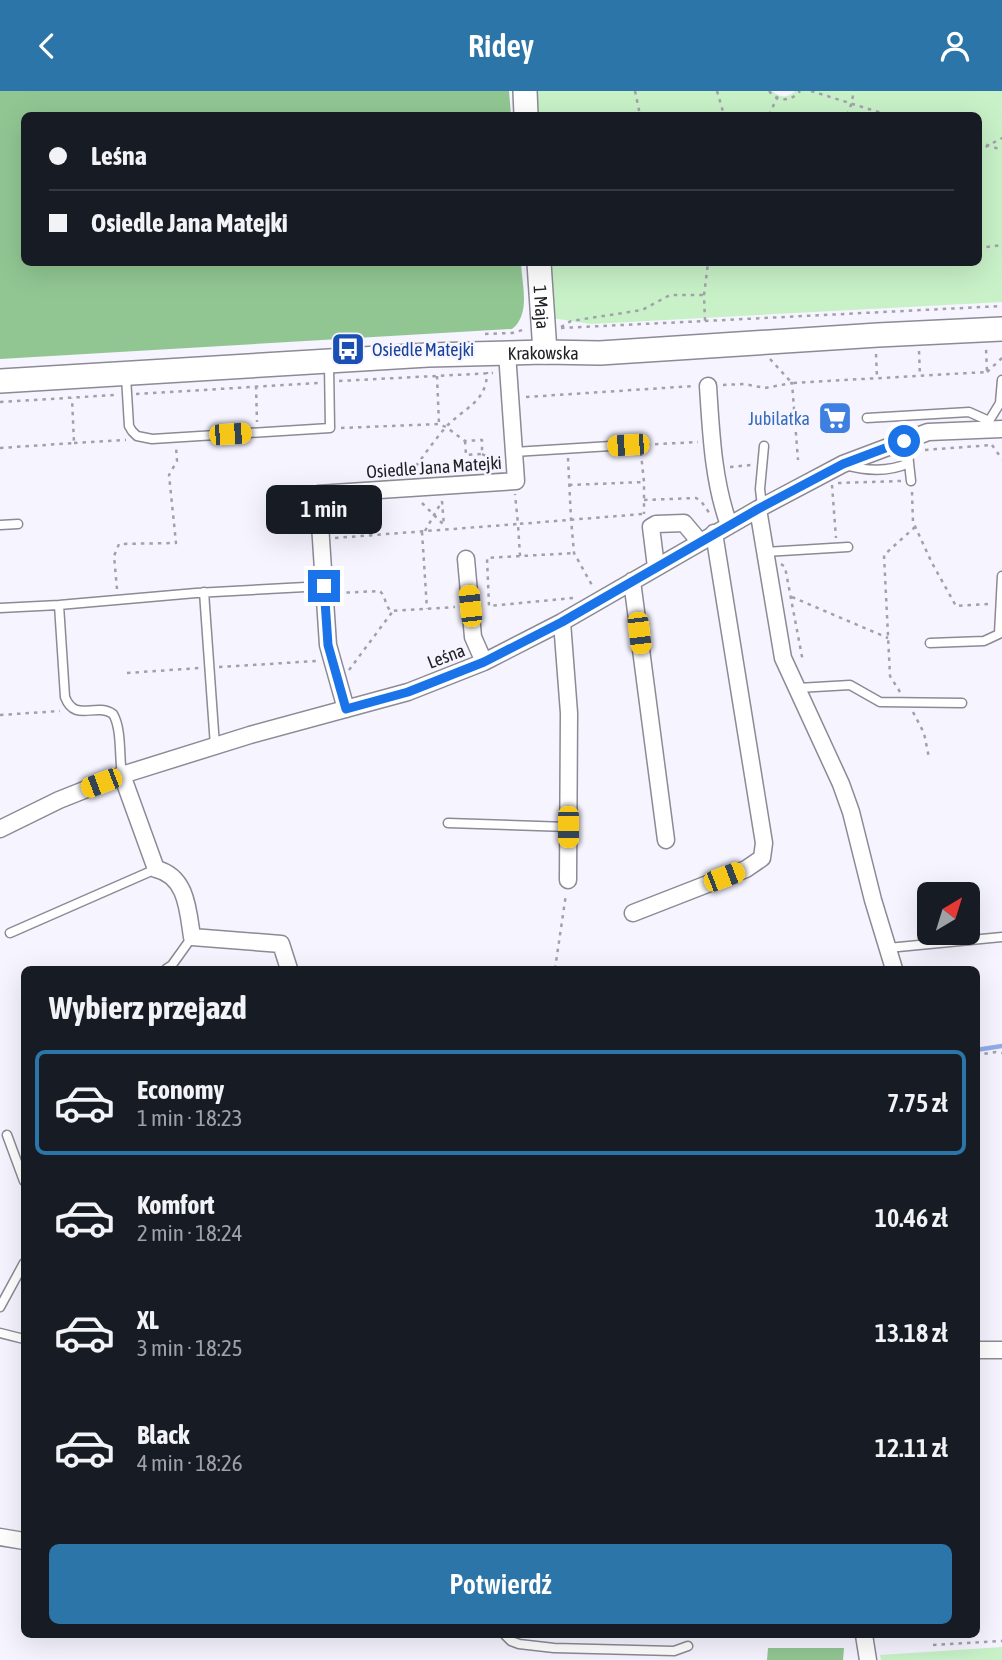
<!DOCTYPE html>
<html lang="pl">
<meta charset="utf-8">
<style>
:root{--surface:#171b24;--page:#242831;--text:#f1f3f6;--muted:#9ea1a6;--line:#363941;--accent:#2b75a8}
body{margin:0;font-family:"Asap Condensed",sans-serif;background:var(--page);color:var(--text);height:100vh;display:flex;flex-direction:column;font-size:26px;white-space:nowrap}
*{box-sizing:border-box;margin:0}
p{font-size:23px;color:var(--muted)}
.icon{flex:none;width:38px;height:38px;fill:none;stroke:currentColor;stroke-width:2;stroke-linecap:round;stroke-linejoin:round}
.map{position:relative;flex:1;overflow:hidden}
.panel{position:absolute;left:21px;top:875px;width:959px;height:672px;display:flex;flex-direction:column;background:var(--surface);border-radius:10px;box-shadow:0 7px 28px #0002}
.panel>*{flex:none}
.guide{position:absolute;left:21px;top:21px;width:961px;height:154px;border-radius:10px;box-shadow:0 7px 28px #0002;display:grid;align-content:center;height:154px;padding:0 28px;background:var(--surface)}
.needle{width:46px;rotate:38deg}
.controls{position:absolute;left:917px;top:791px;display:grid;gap:14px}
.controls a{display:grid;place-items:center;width:63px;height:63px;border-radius:10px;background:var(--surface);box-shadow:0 7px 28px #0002;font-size:35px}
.end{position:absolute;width:32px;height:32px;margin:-16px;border:9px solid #1a73e8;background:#fff;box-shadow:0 0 0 4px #fff}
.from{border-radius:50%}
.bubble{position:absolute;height:49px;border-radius:10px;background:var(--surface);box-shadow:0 7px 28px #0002;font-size:23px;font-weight:600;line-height:49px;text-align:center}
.car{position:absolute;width:21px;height:42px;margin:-21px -10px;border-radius:9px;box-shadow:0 0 5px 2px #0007;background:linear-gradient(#f5c518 24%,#345 0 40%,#f5c518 0 76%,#345 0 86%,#f5c518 0)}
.guide b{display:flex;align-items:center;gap:24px;height:66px;font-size:26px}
.guide b+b{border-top:2px solid var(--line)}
.guide i{width:18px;height:18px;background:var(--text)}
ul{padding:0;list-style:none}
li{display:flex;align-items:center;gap:21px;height:105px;margin:0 14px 10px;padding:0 14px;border:4px solid transparent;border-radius:10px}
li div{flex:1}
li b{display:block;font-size:26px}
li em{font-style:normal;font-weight:600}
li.current{border-color:var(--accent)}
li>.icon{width:63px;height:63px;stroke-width:1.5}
h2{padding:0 28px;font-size:32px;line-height:84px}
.button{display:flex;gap:14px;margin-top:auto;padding:14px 28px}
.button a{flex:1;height:80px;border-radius:10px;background:var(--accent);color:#fff;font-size:28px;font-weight:600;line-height:80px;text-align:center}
header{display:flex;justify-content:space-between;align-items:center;height:91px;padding:0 28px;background:var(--accent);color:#fff;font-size:32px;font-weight:600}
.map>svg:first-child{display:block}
</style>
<header><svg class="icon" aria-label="back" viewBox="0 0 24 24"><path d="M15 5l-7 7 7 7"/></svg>Ridey<svg class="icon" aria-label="person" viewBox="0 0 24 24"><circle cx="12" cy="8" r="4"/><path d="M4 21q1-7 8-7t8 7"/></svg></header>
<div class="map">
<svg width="1002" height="1569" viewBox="0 0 1002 1569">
<rect width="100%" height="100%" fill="#f6f4ff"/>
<path fill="#c8f1c8" d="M 534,0 L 772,0 C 780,7 788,7 795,0 L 1002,0 L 1002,211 L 591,233 L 552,227 L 548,172 L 978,172 L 978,24 L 536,24 Z
M 1002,1556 L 1002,1569 L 881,1569 L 880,1564 Z"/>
<path fill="#91c692" d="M 0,0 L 509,0 L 511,24 L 24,24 L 24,172 L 521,172 C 522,194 531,223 512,238 L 0,268 Z
M 768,1557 L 844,1557 L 843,1569 L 767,1569 Z"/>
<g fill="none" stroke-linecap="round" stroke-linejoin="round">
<path stroke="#91aee9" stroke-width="4.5" d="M 976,959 L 1002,955"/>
<g stroke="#8c8a94" stroke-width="11">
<path id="lane" d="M 126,286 L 129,335 L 132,340 L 137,345 L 152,348 L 330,337 L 329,274
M 867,327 L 969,321 L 989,330
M 989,336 L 989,330 L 1000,312 L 1002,289
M 514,361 L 627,354
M 909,372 L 911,390
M 845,374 C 866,380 889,381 909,372 L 908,360 L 904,350
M 762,415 L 760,398 L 764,355
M 0,434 L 18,433
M 765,461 L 848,456
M 204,501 L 215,655
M 59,514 L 65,606 C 75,632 95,611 113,623 C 122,638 119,666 122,684
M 0,517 L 59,514 L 196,502 L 324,495
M 930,552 L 984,550 L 999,543 L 1002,485
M 798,597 L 850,594 L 880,611 L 962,612
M 448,732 L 568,736
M 10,842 L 156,778
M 888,857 L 1002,846
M 166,878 L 172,874 L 192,846
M 7,1044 L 24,1090
M 0,1216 L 24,1172
M 0,1242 L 24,1248
M 505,1544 L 511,1550 L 519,1553 L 554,1557 L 674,1560 L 688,1555"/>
</g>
<g stroke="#8c8a94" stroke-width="19">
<path id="street" d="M 708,295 C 711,341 713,390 729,434
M 758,418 L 783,567 L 841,693 L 851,721 L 873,809 L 894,878
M 466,468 L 473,546 L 484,571
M 656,476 L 651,436 L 656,433 L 684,432 L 700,451
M 632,490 L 666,749
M 562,531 L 569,622 L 568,789
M 346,618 L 328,554 L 318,403 L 516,390 L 507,262
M 122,684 L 156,778 C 187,785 188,820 192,846 L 281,853 L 289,878
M 0,738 L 59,709 L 122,684 L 250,644 L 408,601 L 484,571 L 562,531 L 758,418 L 843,373 L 928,341 L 1002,338
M 633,822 L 746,778 L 762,767 L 764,752 L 714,442
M 976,1259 L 1002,1259
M 0,1446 L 24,1450
M 864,1544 L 868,1569"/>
</g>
<g stroke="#8c8a94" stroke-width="26">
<g id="secondary">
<path d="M 525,0 L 526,24"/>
<path id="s1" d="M 539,172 L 545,261"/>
<path id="s2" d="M 0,290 L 428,264 L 545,261 L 600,262 L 878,244 L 1002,238"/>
</g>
</g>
<path stroke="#a2a1a9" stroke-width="2.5" stroke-dasharray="3.5 5" stroke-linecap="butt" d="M 635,0 L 640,24
M 717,0 L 724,24
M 769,0 C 778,11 791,11 800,0
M 811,0 L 888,24
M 769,24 L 777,7
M 847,24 L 851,14 L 854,0
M 978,51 L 1002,59
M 978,60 L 1002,47
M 978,157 L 1002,154
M 705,230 L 1002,215
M 561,236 L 571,230 L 642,219 L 670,204 L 704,204
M 561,237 L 705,230 L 704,204 L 708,172
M 485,243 L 512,242 L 526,238
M 919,260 L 920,285
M 876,263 L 877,287
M 770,268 L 792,292 L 987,281 L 986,257
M 987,281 L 1002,267
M 437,285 L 439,333
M 339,290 L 493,282
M 723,294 L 744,293 L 765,297 L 792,292 L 798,369
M 256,295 L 257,331
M 136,303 L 318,292
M 526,306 L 694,295
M 0,311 L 115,304
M 341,337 L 439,333 L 446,336 L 465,350 L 482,349 L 482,363 L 466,364 L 465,350
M 74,352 L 126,349
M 640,353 L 644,391 L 644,423
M 638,354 L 698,351
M 992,354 L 1002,368
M 0,357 L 74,352 L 72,307
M 925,359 L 992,354
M 482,363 L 501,373
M 568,367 L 571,428 L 574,462 L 593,496
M 730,376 L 751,374
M 411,382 C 422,367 433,351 445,337 C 463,317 487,312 487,281
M 838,392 L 901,390
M 569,394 L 644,391
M 832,394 L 836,447
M 912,401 L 913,431 L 932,472 L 956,515 L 989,513
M 644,409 L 696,407 L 701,410 L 710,423
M 442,410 L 444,435
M 422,412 L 444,434
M 425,440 L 442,410
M 422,441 L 427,518
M 335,447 L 518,433 L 515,403
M 520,465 L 518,433 L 643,423
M 781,473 L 785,476 L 803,571
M 117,498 L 114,465 L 119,453 L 176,452 L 169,384 L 177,370 L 176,355
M 338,502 L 380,500 C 386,506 385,515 391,520 L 455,516
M 792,506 L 888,547
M 573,507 L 489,515 L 487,467 L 574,462
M 219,576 L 317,570
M 349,579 L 393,520
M 127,582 L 199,577
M 900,601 L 890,585 L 884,464 L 915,436
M 913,621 L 924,642 L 929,667
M 0,624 L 60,620
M 555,878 L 566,803
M 976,964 L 996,961 L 1002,962
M 933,1554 L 1002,1550"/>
<use href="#lane" stroke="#fff" stroke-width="8"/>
<use href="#street" stroke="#fff" stroke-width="16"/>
<use href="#secondary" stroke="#fff" stroke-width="23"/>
</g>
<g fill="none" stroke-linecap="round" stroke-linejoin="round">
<path stroke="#1a73e8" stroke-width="9" d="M 324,495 L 328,554 L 346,618 L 408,601 L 484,571 L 562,531 L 758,418 L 843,373 L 904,350"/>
</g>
<defs>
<g id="bus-square" transform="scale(1.75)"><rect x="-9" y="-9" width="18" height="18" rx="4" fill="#1a4fb4" stroke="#f6f4ff"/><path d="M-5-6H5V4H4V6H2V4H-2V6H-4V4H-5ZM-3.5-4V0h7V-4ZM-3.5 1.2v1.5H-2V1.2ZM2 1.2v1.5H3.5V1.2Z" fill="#fff"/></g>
<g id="supermarket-square" transform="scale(1.75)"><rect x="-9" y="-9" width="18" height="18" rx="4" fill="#3f7fe0" stroke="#f6f4ff"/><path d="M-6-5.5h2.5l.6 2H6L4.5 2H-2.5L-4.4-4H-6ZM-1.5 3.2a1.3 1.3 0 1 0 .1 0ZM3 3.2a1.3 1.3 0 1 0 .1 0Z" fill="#fff"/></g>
</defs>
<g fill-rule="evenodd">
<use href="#bus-square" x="348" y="258"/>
<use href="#supermarket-square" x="835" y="327"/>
</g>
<g text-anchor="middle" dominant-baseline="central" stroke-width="5" stroke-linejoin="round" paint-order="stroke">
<g font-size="18" fill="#222226" stroke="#f6f4ff">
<text stroke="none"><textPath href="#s1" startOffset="44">1 Maja</textPath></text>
<text stroke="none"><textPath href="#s2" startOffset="544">Krakowska</textPath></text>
<text transform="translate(434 376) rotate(-4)">Osiedle Jana Matejki</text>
<text transform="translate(446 565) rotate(-21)">Leśna</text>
</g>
<g font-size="18" fill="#164399" stroke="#f6f4ff" text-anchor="start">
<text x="372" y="258">Osiedle Matejki</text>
</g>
<g font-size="18" fill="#366cbe" stroke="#f6f4ff" text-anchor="end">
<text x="810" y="327">Jubilatka</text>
</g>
</g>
</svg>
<div class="controls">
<a><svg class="needle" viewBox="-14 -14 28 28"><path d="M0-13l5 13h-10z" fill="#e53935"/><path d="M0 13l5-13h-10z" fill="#9ea1a6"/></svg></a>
</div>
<i class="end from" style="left:904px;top:350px"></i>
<i class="end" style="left:324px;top:495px"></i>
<div class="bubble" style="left:266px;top:394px;width:116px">1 min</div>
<i class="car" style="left:230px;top:343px;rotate:86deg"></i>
<i class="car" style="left:628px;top:354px;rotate:266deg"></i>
<i class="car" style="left:470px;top:515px;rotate:354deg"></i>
<i class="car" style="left:639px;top:542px;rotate:173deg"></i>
<i class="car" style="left:101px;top:692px;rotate:249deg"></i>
<i class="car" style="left:568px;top:736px;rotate:180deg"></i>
<i class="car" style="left:724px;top:786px;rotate:69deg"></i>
<div class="guide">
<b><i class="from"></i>Leśna</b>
<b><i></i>Osiedle Jana Matejki</b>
</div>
<section class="panel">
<h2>Wybierz przejazd</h2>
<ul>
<li class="current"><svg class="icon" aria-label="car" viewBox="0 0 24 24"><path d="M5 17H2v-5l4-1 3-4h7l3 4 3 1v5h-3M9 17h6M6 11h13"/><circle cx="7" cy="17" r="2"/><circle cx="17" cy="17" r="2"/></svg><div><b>Economy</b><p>1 min · 18:23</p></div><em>7.75 zł</em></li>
<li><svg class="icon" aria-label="car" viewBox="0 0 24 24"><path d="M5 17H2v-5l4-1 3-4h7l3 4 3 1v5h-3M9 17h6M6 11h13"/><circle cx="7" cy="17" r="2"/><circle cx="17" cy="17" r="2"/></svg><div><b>Komfort</b><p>2 min · 18:24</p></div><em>10.46 zł</em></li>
<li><svg class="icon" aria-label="car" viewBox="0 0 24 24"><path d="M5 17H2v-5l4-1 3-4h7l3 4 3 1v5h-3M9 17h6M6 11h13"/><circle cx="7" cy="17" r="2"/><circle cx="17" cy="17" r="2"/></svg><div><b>XL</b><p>3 min · 18:25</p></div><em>13.18 zł</em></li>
<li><svg class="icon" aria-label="car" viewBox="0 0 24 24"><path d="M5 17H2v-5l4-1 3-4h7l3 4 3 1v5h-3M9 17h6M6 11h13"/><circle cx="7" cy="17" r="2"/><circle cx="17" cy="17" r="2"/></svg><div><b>Black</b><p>4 min · 18:26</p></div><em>12.11 zł</em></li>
</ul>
<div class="button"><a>Potwierdź</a></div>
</section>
</div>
